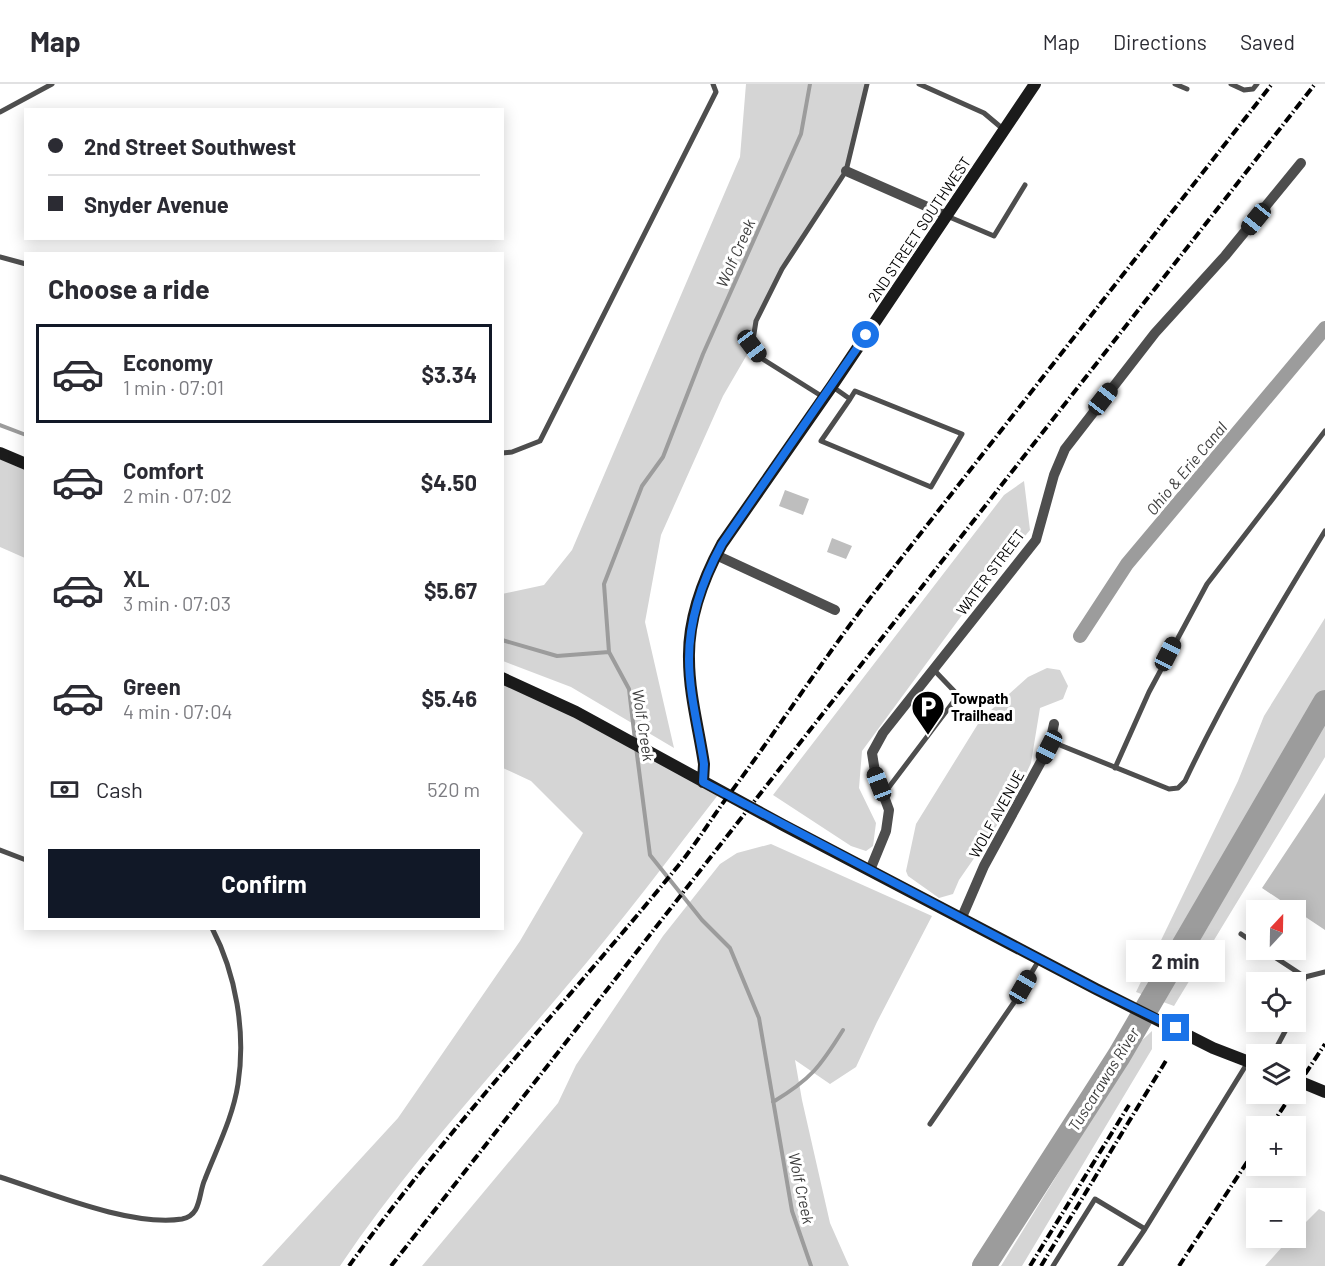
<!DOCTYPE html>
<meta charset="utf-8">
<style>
:root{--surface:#fff;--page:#f2f2f3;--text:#2b2b33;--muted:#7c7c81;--line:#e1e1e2;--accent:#111827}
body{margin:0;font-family:Barlow,sans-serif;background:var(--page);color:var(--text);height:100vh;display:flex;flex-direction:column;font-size:22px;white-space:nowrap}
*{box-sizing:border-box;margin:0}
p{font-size:20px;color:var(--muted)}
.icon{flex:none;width:33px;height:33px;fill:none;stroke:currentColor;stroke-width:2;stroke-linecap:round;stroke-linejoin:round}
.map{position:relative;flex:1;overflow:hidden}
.side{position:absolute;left:24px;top:168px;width:480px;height:678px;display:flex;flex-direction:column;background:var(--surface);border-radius:0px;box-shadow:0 3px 15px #0003}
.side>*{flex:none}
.guide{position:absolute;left:24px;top:24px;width:480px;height:132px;border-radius:0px;box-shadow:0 3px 15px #0003;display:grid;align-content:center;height:132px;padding:0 24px;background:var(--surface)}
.needle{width:39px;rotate:22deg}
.fabs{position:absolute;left:1246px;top:816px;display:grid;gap:12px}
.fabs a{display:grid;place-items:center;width:60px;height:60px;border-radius:0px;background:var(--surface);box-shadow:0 3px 15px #0003;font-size:30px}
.end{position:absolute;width:27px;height:27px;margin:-14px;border:8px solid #1a73e8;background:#fff;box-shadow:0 0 0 3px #fff}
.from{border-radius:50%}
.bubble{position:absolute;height:42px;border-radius:0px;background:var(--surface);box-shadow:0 3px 15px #0003;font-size:20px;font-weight:700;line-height:42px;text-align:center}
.car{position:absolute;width:18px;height:36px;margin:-18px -9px;border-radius:8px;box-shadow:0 0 4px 2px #0007;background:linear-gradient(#222 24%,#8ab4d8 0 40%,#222 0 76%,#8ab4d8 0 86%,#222 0)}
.guide b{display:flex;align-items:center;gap:21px;height:57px;font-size:22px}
.guide b+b{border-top:2px solid var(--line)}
.guide i{width:15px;height:15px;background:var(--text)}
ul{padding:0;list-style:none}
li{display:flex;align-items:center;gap:18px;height:99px;margin:0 12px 9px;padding:0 12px;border:3px solid transparent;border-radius:0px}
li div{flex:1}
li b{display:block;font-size:22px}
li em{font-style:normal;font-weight:700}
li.selected{border-color:var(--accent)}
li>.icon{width:54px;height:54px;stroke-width:1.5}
h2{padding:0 24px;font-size:27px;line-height:72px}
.pay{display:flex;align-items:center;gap:15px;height:66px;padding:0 24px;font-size:22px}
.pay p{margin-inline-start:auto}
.cta{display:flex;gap:12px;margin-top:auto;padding:12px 24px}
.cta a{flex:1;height:69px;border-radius:0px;background:var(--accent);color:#fff;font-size:24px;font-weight:700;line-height:69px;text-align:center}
header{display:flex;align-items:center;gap:36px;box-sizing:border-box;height:84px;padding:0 30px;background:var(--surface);border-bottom:2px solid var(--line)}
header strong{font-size:28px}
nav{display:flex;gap:33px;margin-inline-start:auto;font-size:21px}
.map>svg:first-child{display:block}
</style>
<header>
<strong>Map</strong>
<nav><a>Map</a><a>Directions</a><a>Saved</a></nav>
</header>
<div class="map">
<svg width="1325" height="1182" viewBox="0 0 1325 1182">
<rect width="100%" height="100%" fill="#fff"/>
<path fill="#d5d5d5" d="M 746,0 L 865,0 L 846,87 L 782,185 L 761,225 L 752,262 L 723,312 L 661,451 L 645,538 L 674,664 L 571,603 L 503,577 L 502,510 L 544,501 L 572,466 L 740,73 Z
M 0,369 L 25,380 L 25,474 L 0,463 Z
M 1024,397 L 1030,446 L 976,512 L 862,667 L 859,704 L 876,739 L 873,762 L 866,767 L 851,762 L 773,711 L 1004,411 Z
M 1325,534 L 1325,673 L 1174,922 L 1136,908 L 1238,697 L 1264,632 Z
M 1047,584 L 1060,586 L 1068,602 L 1063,615 L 1040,624 L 1031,679 L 1013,718 L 959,796 L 953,810 L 939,814 L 908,792 L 906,787 L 916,740 L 981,635 L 1028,593 Z
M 503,594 L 721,707 C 670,773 620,840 566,903 C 489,995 407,1082 340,1182 L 262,1182 L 398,1034 L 520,857 L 583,749 L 531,697 L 503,684 Z
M 771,760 L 932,832 L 877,938 L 856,983 L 830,1000 L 795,976 L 802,1016 L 830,1139 L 849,1182 L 422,1182 L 558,1019 L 576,981 L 663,852 L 720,780 L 737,769 Z
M 1152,947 L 1152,965 L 1022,1182 L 1001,1182 L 1137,961 Z
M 1319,1125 L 1325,1128 L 1325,1182 L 1265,1182 L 1290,1154 L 1296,1154 L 1296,1148 Z"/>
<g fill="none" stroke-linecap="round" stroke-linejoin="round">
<path stroke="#9c9c9c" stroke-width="4" d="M 0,341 L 26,351
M 502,556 L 557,572 L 609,568
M 635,656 L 629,605 L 609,568 L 604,500 L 642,402 L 663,373 L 703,270 L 801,50 L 810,0
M 636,663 L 650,771 L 702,836 L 730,864 L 759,934 L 792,1127 L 811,1182
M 773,1018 C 811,995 820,983 843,946"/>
<path stroke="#9c9c9c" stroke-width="14" d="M 1080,552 L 1127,480 L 1325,244"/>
<path stroke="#9c9c9c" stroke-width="24" d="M 984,1182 L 1119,972 L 1325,618"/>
</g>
<path fill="#bebebe" d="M 785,406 L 809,415 L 803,431 L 779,422 Z
M 832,454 L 852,462 L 846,475 L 827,468 Z
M 974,611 L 984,618 L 979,624 L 970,617 Z
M 1325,709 L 1325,846 L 1262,804 Z"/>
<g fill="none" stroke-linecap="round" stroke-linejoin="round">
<path stroke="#4e4e4e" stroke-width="5" d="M 919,0 L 984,29 L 1003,45
M 1175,0 L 1187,5
M 1231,0 L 1244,6 L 1253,5 L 1257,0
M 0,28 L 52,0
M 947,132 L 994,152 L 1025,101
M 0,173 L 26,180
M 833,303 L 850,315 L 855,307 L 962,350 L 931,403 L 821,357 L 850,315
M 823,313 L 761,274 L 752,262 L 756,237 L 782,185 L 846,87 L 867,0
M 502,369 L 512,368 L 540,357 L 716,8 L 713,0
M 1050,657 L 1169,705 L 1178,704 L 1185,697 C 1226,610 1275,529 1325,447
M 1115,684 L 1149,608 L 1207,500 L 1325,347
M 883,711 L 954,617 L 955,608 L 934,586
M 0,766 L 26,776
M 1241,850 L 1257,861
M 1264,866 L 1305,893 L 1296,919
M 1305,893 L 1325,888
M 1273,970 L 1290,938
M 930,1040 L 1015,917 L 1039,876
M 0,1093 C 50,1109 131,1143 182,1135 C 202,1131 198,1110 205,1095 C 217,1064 233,1033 238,1000 C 246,948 236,890 212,844
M 1053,1182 L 1095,1115 L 1145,1145 L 1248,978
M 1120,1182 L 1145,1145"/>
<path stroke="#4e4e4e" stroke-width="10" d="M 846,87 L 946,131
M 716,471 L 835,526
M 870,786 L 886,747 L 889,726 L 875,688 L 872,669 L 883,649 L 1036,456 L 1054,391 L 1065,365 L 1155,249 L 1225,172 L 1301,79
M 962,833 L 984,782 L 1049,663 L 1054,640"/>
<path stroke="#1b1b1b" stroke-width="12" d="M 0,369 L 26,380
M 502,594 L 576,628 L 783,741 L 1096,905 L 1213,964 L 1257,981
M 703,698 L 704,680 C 699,646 689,610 689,575 C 688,535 703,495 722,460 L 832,302 L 1035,0
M 1296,996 L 1325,1008"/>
<path stroke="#000" stroke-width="4" stroke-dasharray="9 3 1.5 3" stroke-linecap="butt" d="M 1296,1004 L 1325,960
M 1271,1042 L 1292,1010
M 349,1182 C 450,1041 569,916 678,782 C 696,760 711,735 728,712 C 778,645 823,575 874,509 L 1272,0
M 391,1182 L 1315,0
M 1030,1182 L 1129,1021
M 1041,1182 L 1167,975
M 1179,1182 L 1257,1063"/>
</g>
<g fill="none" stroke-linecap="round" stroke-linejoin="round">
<path stroke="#1a73e8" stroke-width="8" d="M 866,251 L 722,460 C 703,495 689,535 689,575 C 689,610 699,646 704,680 L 703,698 L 1096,905 L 1176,944"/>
</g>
<defs>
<g id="parking-pin" transform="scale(1.725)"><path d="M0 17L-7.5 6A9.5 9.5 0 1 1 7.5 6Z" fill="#000" stroke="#fff"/><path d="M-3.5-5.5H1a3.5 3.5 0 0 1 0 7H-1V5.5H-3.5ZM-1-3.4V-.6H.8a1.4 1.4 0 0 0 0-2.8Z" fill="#fff"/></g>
</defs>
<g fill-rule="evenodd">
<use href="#parking-pin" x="928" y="623"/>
</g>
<g text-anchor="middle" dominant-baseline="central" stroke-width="6" stroke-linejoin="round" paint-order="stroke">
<g font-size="15" fill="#000" stroke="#fff">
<text transform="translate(919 145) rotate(-56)">2ND STREET SOUTHWEST</text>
<text transform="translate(990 488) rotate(-53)">WATER STREET</text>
<text transform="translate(996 730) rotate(-61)">WOLF AVENUE</text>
</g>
<g font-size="15" font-weight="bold" fill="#000" stroke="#fff" text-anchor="start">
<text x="951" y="614">Towpath<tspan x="951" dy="17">Trailhead</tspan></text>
</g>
<g font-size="16" font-style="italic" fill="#3d3d3d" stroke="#fff">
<text transform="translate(735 169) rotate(-66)">Wolf Creek</text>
<text transform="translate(1186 384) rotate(-50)">Ohio &amp; Erie Canal</text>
<text transform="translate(644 641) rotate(81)">Wolf Creek</text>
<text transform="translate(1103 995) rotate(-58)">Tuscarawas River</text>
<text transform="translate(802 1104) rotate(78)">Wolf Creek</text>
</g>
</g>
</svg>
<div class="fabs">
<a><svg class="needle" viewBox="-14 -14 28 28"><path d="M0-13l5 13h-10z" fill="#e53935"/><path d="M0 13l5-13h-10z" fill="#7c7c81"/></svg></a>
<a><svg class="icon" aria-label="locate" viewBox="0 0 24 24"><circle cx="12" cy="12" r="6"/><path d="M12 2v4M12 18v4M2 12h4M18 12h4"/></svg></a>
<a><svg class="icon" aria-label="layers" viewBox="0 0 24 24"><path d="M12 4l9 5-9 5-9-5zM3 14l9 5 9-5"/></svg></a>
<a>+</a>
<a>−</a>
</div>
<i class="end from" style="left:866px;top:251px"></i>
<i class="end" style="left:1176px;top:944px"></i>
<div class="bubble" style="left:1126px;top:856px;width:99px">2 min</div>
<i class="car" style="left:1256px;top:135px;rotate:219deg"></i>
<i class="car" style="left:752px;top:262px;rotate:143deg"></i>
<i class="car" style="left:1103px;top:315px;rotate:38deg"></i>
<i class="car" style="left:1168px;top:570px;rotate:27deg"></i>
<i class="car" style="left:1049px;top:663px;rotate:207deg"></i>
<i class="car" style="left:879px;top:700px;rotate:339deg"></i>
<i class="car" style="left:1023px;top:903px;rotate:30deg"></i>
<div class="guide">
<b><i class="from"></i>2nd Street Southwest</b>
<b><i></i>Snyder Avenue</b>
</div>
<section class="side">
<h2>Choose a ride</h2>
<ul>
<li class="selected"><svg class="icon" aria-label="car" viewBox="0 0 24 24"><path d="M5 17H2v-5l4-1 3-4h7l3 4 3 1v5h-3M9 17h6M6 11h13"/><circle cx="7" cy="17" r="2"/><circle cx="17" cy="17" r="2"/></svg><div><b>Economy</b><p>1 min · 07:01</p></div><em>$3.34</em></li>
<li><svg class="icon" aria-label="car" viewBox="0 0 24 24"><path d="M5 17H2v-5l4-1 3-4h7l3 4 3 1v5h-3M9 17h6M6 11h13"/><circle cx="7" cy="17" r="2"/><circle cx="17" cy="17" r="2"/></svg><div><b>Comfort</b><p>2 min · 07:02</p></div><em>$4.50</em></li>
<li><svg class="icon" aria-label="car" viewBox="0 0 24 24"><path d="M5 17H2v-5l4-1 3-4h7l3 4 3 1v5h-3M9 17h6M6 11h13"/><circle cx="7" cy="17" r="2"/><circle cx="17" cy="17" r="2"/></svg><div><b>XL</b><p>3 min · 07:03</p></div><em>$5.67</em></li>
<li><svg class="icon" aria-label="car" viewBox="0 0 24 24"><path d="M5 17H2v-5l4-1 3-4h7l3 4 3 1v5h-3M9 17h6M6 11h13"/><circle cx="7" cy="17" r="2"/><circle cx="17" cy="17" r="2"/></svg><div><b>Green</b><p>4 min · 07:04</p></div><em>$5.46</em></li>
</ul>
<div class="pay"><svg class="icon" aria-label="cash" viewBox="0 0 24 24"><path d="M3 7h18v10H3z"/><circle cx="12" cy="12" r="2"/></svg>Cash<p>520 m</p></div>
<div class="cta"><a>Confirm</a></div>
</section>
</div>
